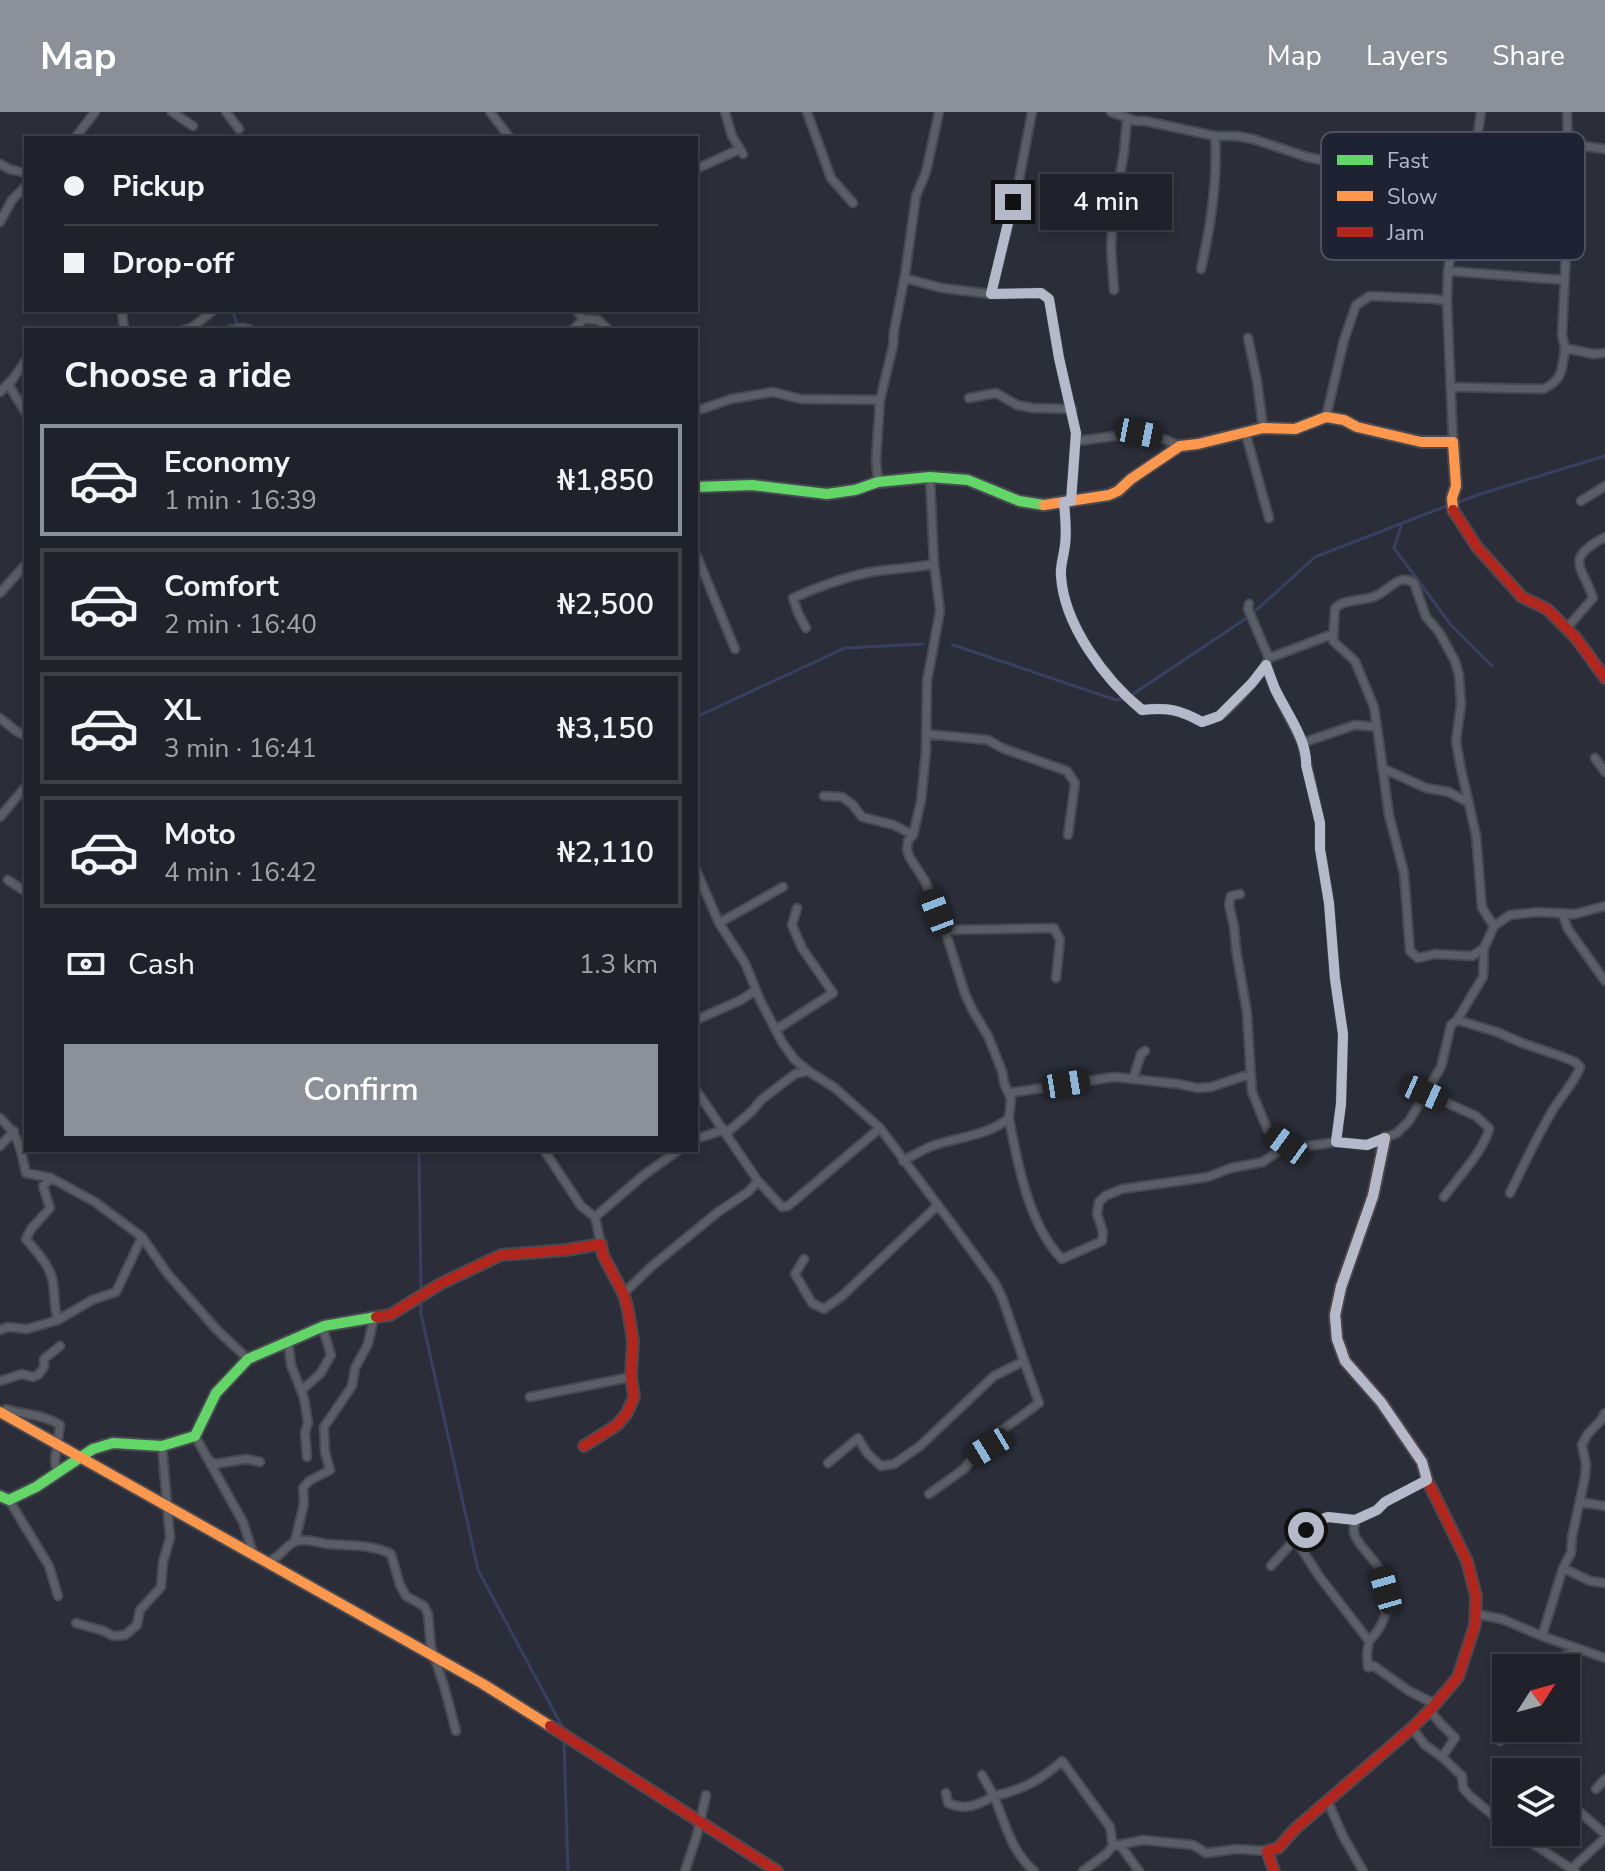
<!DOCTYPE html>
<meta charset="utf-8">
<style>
:root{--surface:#20222b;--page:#2d2f37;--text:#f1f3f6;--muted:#a2a4a9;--line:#3d3f47;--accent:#8c9099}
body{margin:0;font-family:"Nunito Sans",sans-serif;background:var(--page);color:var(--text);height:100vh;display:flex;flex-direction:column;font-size:30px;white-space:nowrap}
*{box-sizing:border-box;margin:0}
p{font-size:26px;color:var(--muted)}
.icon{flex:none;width:44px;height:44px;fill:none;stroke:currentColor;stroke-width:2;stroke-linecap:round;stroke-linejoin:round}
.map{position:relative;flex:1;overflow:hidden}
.panel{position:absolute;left:24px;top:216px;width:674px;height:824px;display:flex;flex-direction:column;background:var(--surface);border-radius:0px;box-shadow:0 4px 12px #0003,0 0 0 2px var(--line)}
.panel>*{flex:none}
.top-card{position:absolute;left:24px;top:24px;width:674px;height:176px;border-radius:0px;box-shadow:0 4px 12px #0003,0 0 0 2px var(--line);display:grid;align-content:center;height:176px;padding:0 40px;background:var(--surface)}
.needle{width:52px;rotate:54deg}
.fabs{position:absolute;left:1492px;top:1542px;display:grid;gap:16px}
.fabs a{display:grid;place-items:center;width:88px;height:88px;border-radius:0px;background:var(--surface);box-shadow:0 4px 12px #0003,0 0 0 2px var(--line);font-size:40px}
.end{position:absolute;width:36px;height:36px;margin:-18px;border:10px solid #b6b9ca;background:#111;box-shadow:0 0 0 4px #111}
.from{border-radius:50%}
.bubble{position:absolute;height:56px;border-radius:0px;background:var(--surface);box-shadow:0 4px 12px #0003,0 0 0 2px var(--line);font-size:26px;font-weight:600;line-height:56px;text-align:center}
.car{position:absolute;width:24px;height:48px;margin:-24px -12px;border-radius:10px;box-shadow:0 0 6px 2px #0007;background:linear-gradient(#222 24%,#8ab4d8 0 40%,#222 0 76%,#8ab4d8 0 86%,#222 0)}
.top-card b{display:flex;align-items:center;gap:28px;height:76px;font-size:30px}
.top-card b+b{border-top:2px solid var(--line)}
.top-card i{width:20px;height:20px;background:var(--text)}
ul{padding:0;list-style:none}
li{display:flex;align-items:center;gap:24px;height:112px;margin:0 16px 12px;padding:0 24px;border:4px solid var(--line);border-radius:0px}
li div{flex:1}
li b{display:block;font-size:30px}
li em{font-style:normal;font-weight:600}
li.on{border-color:var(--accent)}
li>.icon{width:72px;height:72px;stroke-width:1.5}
h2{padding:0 40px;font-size:36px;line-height:96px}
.pay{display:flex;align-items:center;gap:20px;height:88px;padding:0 40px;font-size:30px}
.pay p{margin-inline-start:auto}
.action{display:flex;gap:16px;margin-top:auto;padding:16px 40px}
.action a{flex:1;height:92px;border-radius:0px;background:var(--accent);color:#fff;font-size:32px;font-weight:600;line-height:92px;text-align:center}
header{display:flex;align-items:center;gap:48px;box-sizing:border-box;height:112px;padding:0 40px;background:var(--accent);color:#fff}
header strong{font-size:38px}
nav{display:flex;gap:44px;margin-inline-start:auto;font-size:28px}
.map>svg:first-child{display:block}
</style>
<header>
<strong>Map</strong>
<nav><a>Map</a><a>Layers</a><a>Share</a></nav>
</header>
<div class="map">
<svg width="1605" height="1759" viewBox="0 0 1605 1759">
<rect width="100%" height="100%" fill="#2b2e39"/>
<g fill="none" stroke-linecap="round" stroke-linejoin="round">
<path stroke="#384062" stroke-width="3" d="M 232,198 L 239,217
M 1456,391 L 1480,382 L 1605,344
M 1402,411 L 1394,436 L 1451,513 L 1492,554
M 953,533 L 1116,588 L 1127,586 L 1251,503 L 1315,445 L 1449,393
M 696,605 L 845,536 L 923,532
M 419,1038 L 421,1178
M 421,1186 L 421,1202 L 478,1458 L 564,1618
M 564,1630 L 568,1759"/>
<g stroke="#474a52" stroke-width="11">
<path id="street" d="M 172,0 L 193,14
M 226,0 L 239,17
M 490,0 L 510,26
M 725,0 L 732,24 L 743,42
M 807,0 L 831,66 L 853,91
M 1111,0 L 1136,9 L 1145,9 L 1215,24
M 1567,0 L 1568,29
M 75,26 L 95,0
M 1477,27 L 1520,31 L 1536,28 L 1568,29 L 1575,33 L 1605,37
M 1575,33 L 1572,82 L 1567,121 L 1562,223 L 1565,236 L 1593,242 L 1605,241
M 0,52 L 9,57 L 26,61
M 696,57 L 740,37
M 0,110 L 12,88 L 26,74
M 1201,157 C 1211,113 1218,69 1215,24 L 1236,24 L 1253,27 L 1307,45 L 1387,61 L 1461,80
M 1448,159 L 1564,168
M 904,166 L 942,176 L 991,182 L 1018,73 L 1032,0
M 1114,178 L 1111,136 L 1113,103 L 1124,40 L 1127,7
M 991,182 L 1041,181 L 1049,187 L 1059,246 L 1076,321 L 1071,389
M 122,198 L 124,218
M 576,198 L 584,207 L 598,208 L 609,218
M 183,218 L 191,216 L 214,198
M 230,218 L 242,216 L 249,217
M 573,218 L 584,207
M 1248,226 L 1257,269 L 1263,316
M 8,272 L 26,301
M 1451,275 L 1543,277 C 1564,268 1562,255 1565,236
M 0,280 L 13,267 L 26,248
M 969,286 L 996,281 L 1017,293 L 1033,296 L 1072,297
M 696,299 L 731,287 L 773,280 L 801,287 L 880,288
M 1326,305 L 1344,228 L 1356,193 L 1370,184 L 1435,187 L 1447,189
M 1245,319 L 1269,406
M 1077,329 L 1139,321 L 1159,325 L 1180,334
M 1453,330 L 1447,189 L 1448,159 L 1461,80 L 1474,46 L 1481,0
M 878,370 L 876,348 L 880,288 L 893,234 L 894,219 L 905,163 L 916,84 L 926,60 L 939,0
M 1581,389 L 1605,374
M 1064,390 C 1065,404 1067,419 1065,433 C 1064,443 1060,454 1061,464 C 1064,513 1106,568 1142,598 C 1168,595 1180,598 1202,610 C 1208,608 1216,606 1221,603 C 1234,593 1263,561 1269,546 L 1248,497 L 1249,492
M 696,442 L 735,537
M 0,481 L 26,452
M 806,516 L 798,501 L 793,486 C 815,476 848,464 871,460 C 892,457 914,456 934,452
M 1566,517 L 1593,486 C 1583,455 1563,447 1605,425
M 1269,546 L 1333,522
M 1266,553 L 1274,575 L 1302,631 L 1320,711 L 1320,737 L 1329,791 L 1335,867 L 1343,922 L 1341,992 L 1336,1030
M 0,606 L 16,619 L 26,624
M 1377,615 L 1374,595 L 1355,549 L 1333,529 L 1335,496 C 1345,487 1360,489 1373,485 C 1389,480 1398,460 1414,471 L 1426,505 L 1439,520 L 1455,549 L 1459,563 L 1461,592 L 1456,629 L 1461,657 L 1476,723 L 1482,796 L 1494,814
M 927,622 L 988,628 L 1002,636 L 1067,659 L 1075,671 L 1068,723
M 1302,631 L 1355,613 L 1377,615 L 1389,703 L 1404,761 L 1410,839 L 1418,846 L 1435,842 L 1472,844 L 1484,836
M 1595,646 L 1605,660
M 1382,656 L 1426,676 L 1449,680 L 1469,691
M 824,684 L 842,685 L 852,692 L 862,705 L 894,713 L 913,723
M 0,705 L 26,674
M 696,758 L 719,811 L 745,851 L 760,888 L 782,930 L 794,947 L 808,959 L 835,976 L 880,1016 L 955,1116 L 995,1171 L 1002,1185 L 1024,1249 L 994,1264 L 920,1334 L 894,1352 L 881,1354 L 867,1341 L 858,1326 L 828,1351
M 8,768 L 26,780
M 1240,782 L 1231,784 L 1229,793 L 1234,814 L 1236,837 L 1247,901 L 1251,966
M 1562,801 L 1568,817 L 1605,869
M 719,811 L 783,775
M 945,818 L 1054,816 L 1060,828 L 1056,866
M 696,908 L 741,888 L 756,878
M 1457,908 L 1483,865 L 1484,836 L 1494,814 L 1510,803 L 1537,800 L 1575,802 L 1605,794
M 777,917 L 833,881 L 802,836 L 792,813 L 797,796
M 1133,967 L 1141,942 L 1145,939
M 696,978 L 758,1069 L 782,1095 L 788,1094 L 880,1016
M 1009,981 L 1114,965 L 1179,972 L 1197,976 L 1211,975 L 1244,964 L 1251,966 L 1252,980 L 1268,1019 L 1287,1033 L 1301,1035 L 1336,1030 L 1367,1033 L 1397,1021 L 1409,1009 L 1441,955 L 1451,913 L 1457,908 L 1497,920 L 1522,931 L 1563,945 L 1575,950 L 1580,955 C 1575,971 1558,987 1550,1003 C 1535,1028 1523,1055 1510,1081
M 1425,981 L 1476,1004 L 1489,1016 C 1486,1036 1456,1068 1444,1085
M 0,1006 C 20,1025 20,1035 26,1061 L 51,1066 L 95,1090 L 142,1125 L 167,1161 L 217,1218 L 248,1247
M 1009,1006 C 1017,1050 1029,1114 1062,1147 L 1102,1129 L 1103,1120 L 1097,1102 L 1099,1090 L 1105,1084 L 1122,1077 L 1208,1065 L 1231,1056 L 1263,1050 L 1287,1033
M 696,1027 L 723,1018 L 730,1018 L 752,999 L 761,988 L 795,962 L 808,959
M 0,1034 L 14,1019
M 544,1038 L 581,1094 L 595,1105
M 903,1049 C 912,1044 922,1038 932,1034 C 957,1025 988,1024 1009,1006 L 1011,987 L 1004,971 L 1002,959 L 988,924 L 973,899 L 965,882 L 945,818 L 925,769 L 910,746 L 907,738 L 908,729 L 913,723 L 921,689 L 926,639 L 927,569 L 940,499 L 934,452 L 930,365
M 51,1066 L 43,1074 L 50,1096 L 31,1117 L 26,1127 C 34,1137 44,1147 49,1158 C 57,1173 52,1192 58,1208 L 92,1188 L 116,1180 L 142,1125
M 601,1132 L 595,1105 L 645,1062 L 679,1038
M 804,1147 L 795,1162 L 812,1191 L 824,1197 L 842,1184 L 938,1093
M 623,1182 L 652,1154 L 718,1100 L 748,1080 L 758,1069
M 0,1218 L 8,1215 L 27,1217 L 58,1208
M 288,1228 L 291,1253 L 304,1286 L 308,1311 L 305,1320 L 307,1345
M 0,1269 L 22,1262 L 33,1265 L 38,1263 L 44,1255 L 44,1247 L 60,1234
M 302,1278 L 320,1262 L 331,1243 L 324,1220 L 324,1214
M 530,1285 L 631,1265
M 6,1297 C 24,1303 43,1302 60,1313 L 55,1348 L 57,1361
M 1605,1301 L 1601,1308 L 1587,1323 L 1582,1333 L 1586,1352 L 1585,1365 L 1572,1425 L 1571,1441 L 1563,1456 L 1590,1469 L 1605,1471
M 195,1324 L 243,1410 L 253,1441
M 209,1348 L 215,1352 L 246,1347 L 260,1350
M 929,1382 L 964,1357 L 975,1343 L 989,1335 L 997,1322 L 1039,1291 L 1024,1249
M 9,1388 L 49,1454 L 58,1484
M 1580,1390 L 1605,1394
M 1355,1408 C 1355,1413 1353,1417 1354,1421 C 1357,1433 1374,1446 1380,1458 C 1393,1484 1389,1509 1369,1529
M 1295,1427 L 1319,1464 L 1369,1529 L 1367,1542 L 1368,1555 L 1374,1554 L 1409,1579 L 1435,1592
M 295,1429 L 304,1392 L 303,1376 L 309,1369 L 330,1358 L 325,1340 L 324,1315 L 352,1274 L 355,1256 L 368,1232 L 374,1205
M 266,1450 C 281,1447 285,1432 297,1429 C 307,1426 319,1431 328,1432 C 349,1434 372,1432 391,1442 L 400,1473 L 406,1484 L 424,1494 L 428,1502 L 431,1535 L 444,1574 L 456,1619
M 1271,1454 L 1295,1427 L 1315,1410 L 1328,1405 L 1355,1408 L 1377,1398 L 1385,1390 L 1427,1368
M 1476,1502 L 1502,1507 L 1542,1524 L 1605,1546
M 76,1511 L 104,1519 L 113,1524 L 125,1523 L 137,1513 L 140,1498 L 161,1475 L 163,1450 L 170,1426 L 162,1334
M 1542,1524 L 1563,1456
M 1525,1554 L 1529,1556
M 1554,1556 L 1566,1543 L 1580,1538
M 1430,1598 L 1439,1610 L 1455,1626 L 1442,1645 L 1462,1664 L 1463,1676 L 1470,1684 L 1506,1714
M 1412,1616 L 1425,1633 L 1442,1645
M 1500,1629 L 1517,1616
M 1596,1677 L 1605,1667
M 946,1681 L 948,1691 C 965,1699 978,1693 994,1684 L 982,1663
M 1566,1688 L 1605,1722
M 1328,1690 L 1343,1724 L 1363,1759
M 1515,1720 L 1575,1759
M 1120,1733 L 1139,1759
M 1113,1734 L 1143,1728 L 1193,1733 L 1206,1741 L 1237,1737 L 1267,1739
M 1570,1758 L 1605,1726
M 685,1759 L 697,1723 L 706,1683
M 1034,1759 C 1011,1739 1005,1711 994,1684 C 1022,1678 1041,1668 1062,1649 L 1110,1715 L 1113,1734 L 1106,1742 L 1083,1759"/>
</g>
<g stroke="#474a52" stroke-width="14">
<path id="fast" d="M 696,375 L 752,373 L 827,382 L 855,378 L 878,370 L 930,365 L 968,368 L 1019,389 L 1044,393
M 0,1384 L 9,1388 L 36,1375 L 93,1337 L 113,1331 L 162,1334 L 195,1324 L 216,1281 L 248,1247 L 324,1214 L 376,1205"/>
</g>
<g stroke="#474a52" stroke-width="14">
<path id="slow" d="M 1044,393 L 1109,383 L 1118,379 L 1131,367 L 1180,334 L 1198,332 L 1263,316 L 1295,317 L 1326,305 L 1344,308 L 1357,315 L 1421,330 L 1453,330 L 1456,374 L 1452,386 L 1453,398
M 1342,1240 L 1337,1227 L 1335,1203 L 1341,1175 L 1373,1084 L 1385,1026
M 0,1300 L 483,1572 L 550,1614"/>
</g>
<g stroke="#474a52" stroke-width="14">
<path id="jam" d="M 1453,398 L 1477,435 L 1522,485 L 1547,497 L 1576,526 L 1605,566
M 376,1205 L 390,1203 L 440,1172 L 501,1143 L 566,1138 L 601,1132 L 603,1143 L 624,1183 L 628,1198 L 633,1229 L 631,1264 L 634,1285 L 627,1301 L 617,1313 L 584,1334
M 550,1614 L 777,1759
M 1274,1759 L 1267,1739 L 1278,1736 L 1296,1716 L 1412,1616 L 1432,1596 L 1458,1565 L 1475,1513 L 1476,1484 L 1467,1449 L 1427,1368 L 1422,1350 L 1381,1290 L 1345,1249 L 1342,1240"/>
</g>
<use href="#street" stroke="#5b5e67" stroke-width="7"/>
<use href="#fast" stroke="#63d668" stroke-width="10"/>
<use href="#slow" stroke="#ff974d" stroke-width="10"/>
<use href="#jam" stroke="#b3261e" stroke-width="10"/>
</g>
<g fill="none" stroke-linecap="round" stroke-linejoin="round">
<path stroke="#b6b9ca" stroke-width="10" d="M 1013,90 L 991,182 L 1041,181 L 1049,187 L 1059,246 L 1076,321 L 1071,389 L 1064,390 C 1065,404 1067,419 1065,433 C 1064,443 1060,454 1061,464 C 1064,513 1105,568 1142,598 C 1168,595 1180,598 1202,610 L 1219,604 L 1252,571 L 1266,553 C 1269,561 1272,569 1275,577 C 1285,598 1308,629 1306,653 L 1320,711 L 1320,737 L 1329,791 L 1335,867 L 1343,922 L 1341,992 L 1336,1030 L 1367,1033 L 1385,1026 L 1373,1084 L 1341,1175 L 1335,1203 L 1337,1227 L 1345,1249 L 1381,1290 L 1422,1350 L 1427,1368 L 1385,1390 L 1377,1398 L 1355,1408 L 1328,1405 L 1315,1410 L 1306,1418"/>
</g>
<rect x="1321" y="20" width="264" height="128" rx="12" fill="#1e2334" stroke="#4c5061" stroke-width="2"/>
<rect x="1337" y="43" width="36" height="10" fill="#63d668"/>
<rect x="1337" y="79" width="36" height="10" fill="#ff974d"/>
<rect x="1337" y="115" width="36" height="10" fill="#b3261e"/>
<g font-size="22" fill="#b6b9ca">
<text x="1387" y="56">Fast</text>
<text x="1387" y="92">Slow</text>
<text x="1387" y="128">Jam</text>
</g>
</svg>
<div class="fabs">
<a><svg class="needle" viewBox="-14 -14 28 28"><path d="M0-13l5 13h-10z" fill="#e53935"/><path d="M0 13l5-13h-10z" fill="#a2a4a9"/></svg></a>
<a><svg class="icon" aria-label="layers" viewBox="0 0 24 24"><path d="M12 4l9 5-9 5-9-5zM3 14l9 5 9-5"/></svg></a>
</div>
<i class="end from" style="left:1306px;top:1418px"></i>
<i class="end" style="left:1013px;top:90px"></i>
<div class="bubble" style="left:1040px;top:62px;width:132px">4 min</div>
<i class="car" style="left:1139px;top:321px;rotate:101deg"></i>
<i class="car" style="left:937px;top:800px;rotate:339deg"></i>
<i class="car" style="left:1066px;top:972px;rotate:81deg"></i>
<i class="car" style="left:1425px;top:981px;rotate:114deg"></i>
<i class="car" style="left:1287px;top:1033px;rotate:306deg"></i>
<i class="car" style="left:989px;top:1335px;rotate:239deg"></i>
<i class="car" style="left:1386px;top:1478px;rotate:344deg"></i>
<div class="top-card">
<b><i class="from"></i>Pickup</b>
<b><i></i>Drop-off</b>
</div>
<section class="panel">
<h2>Choose a ride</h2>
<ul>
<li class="on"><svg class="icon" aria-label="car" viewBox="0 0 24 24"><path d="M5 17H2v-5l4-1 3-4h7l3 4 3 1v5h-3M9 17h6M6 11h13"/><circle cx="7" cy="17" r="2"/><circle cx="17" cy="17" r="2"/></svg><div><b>Economy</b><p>1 min · 16:39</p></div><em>₦1,850</em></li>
<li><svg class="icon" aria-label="car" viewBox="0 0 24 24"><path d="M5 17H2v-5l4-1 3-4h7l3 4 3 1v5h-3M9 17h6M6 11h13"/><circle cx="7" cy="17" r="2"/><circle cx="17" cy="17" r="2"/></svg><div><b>Comfort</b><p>2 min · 16:40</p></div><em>₦2,500</em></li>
<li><svg class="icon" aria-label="car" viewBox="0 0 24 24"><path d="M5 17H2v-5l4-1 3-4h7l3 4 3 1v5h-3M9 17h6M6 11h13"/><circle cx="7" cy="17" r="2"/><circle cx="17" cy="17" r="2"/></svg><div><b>XL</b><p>3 min · 16:41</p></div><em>₦3,150</em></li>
<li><svg class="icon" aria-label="car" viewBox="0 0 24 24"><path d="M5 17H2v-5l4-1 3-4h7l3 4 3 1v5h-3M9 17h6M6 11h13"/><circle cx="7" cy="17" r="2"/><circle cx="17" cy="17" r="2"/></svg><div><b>Moto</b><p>4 min · 16:42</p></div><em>₦2,110</em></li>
</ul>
<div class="pay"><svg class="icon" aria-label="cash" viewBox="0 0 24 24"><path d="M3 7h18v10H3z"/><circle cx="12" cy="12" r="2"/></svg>Cash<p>1.3 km</p></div>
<div class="action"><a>Confirm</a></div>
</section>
</div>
